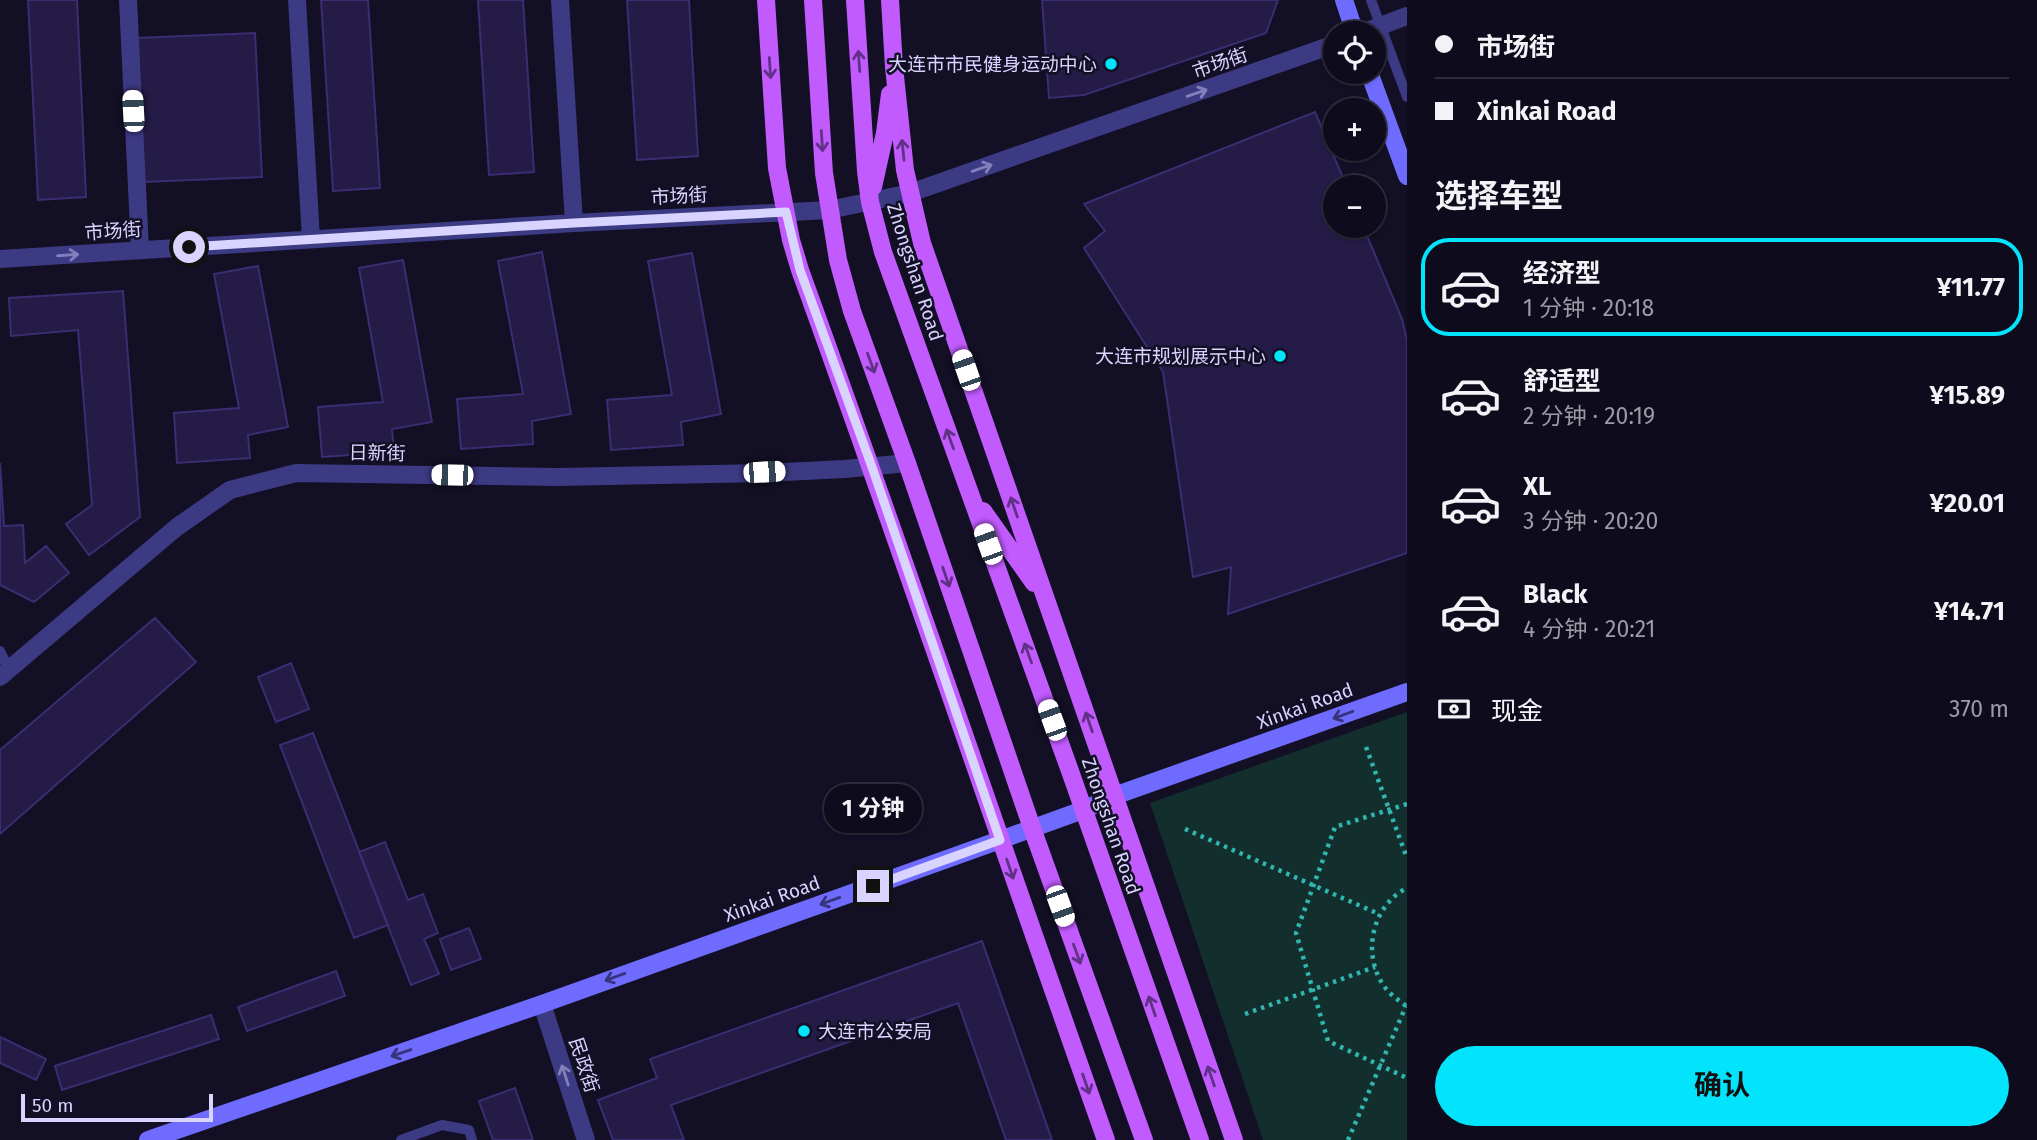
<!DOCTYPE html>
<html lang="zh">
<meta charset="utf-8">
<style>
:root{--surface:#0e0b1c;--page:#1c1929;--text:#f1f3f6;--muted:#9b9ba3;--line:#2e2b3b;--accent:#02e4fc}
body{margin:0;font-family:"Fira Sans","Noto Sans SC",sans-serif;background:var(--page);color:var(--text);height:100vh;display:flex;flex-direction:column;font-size:26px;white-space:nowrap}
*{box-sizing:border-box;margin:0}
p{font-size:23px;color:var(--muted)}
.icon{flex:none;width:38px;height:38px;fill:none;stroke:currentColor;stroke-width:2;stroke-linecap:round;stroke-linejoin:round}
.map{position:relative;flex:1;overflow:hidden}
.details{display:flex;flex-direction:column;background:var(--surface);width:630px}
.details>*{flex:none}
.hud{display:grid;align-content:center;height:154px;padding:0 28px;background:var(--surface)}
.fabs{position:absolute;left:1323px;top:21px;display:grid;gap:14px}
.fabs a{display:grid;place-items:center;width:63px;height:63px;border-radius:50%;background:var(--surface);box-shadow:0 2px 5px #0004,0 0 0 2px var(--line);font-size:35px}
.scale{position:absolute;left:21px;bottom:18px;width:192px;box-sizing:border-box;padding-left:7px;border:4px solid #d8d3ff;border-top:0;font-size:19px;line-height:24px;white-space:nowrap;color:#d8d3ff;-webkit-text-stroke:5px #130f25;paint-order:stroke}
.end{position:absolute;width:32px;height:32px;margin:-16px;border:9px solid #d8d3ff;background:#111;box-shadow:0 0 0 4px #111}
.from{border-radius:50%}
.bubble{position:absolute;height:49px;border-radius:24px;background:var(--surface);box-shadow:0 2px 5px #0004,0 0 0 2px var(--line);font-size:23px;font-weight:700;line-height:49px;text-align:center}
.car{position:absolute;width:21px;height:42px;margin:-21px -10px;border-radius:9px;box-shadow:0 0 5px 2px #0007;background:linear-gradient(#fff 24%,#345 0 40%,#fff 0 76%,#345 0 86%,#fff 0)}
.hud b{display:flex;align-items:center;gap:24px;height:66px;font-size:26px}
.hud b+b{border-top:2px solid var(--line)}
.hud i{width:18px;height:18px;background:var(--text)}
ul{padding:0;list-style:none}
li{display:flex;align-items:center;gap:21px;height:98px;margin:0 14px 10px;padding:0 14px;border:4px solid transparent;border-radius:28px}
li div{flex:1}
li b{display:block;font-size:26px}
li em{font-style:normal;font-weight:700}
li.current{border-color:var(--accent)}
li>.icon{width:63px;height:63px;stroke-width:1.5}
h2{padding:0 28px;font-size:32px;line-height:84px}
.pay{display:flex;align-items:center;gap:18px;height:77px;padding:0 28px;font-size:26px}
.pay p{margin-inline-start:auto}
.action{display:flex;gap:14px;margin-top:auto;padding:14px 28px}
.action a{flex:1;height:80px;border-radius:42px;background:var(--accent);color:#111;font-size:28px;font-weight:700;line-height:80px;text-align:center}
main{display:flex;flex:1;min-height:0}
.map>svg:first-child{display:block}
</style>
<main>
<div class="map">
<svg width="1407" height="1140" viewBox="0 0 1407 1140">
<rect width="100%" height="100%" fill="#130f25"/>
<path fill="#122f2e" d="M 1407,712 L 1407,1140 L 1263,1140 L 1150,803 Z"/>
<path fill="#241b46" stroke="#3b2d72" stroke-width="2" d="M 28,0 L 77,0 L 86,197 L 38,200 Z
M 321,0 L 368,0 L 380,188 L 333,191 Z
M 478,0 L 523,0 L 534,172 L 489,175 Z
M 627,0 L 689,0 L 698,156 L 637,160 Z
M 1042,0 L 1278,0 L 1266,33 L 1084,95 L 1049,98 Z
M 255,33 L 262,177 L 144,182 L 137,38 Z
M 1315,112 L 1347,187 L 1335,187 L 1335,226 L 1363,226 L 1402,319 L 1407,340 L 1407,553 L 1228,614 L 1231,567 L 1193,577 L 1163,372 L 1084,248 L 1105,231 L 1084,204 Z
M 542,252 L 571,414 L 532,421 L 533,444 L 461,449 L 457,399 L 523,394 L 498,261 Z
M 692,253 L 721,414 L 681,422 L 683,445 L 611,450 L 607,400 L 672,395 L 648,261 Z
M 403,260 L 432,422 L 392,429 L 394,452 L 322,457 L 318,407 L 383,402 L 359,268 Z
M 258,266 L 288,427 L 248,435 L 250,458 L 177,463 L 174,413 L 239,408 L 214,274 Z
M 123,291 L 140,517 L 89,555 L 66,524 L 92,505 L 78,330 L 11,336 L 9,298 Z
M 0,463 L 4,526 L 23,525 L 25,563 L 46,546 L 69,573 L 34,602 L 0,585 Z
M 155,618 L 196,662 L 0,834 L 0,750 Z
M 291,663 L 309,709 L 276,722 L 258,677 Z
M 313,733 L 388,925 L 354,938 L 280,745 Z
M 385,842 L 408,900 L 423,894 L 438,933 L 424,939 L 439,974 L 411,985 L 359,852 Z
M 469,928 L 481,959 L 451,970 L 440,939 Z
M 982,941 L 1052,1140 L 1006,1140 L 958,1003 L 671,1105 L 684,1140 L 613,1140 L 598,1100 L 657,1078 L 650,1059 Z
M 336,971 L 345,996 L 247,1031 L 238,1007 Z
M 211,1015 L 219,1039 L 62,1090 L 55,1066 Z
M 0,1037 L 46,1059 L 36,1080 L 0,1063 Z
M 515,1088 L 533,1140 L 493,1140 L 479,1101 Z"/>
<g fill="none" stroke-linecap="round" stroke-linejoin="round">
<path stroke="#30b6ae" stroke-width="4.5" stroke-dasharray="3.5 5" stroke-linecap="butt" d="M 1366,747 L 1407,858
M 1407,804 L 1335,827 L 1296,933 L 1328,1041 L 1407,1078
M 1185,829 L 1379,914
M 1406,1006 C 1397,999 1388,993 1382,983 C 1362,951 1373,905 1407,888
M 1245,1014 L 1375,967
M 1348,1140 L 1406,1006"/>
<path stroke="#3d3a84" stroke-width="10" d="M 1371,0 L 1407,97
M 0,651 L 9,670
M 401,1140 L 442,1125 L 469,1130 L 472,1140"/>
<path stroke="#3d3a84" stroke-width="18" d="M 128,0 L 140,250
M 297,0 L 311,239
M 560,0 L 574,223
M 1362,33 L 1407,16
M 0,259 L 574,223 L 829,210 L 910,193 L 1335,44
M 0,677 L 177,527 L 230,490 L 296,473 L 557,477 L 764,473 L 845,469 L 907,463
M 542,1004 L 586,1140"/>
<path stroke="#6f6bfe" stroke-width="18" d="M 1344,0 L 1355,33
M 1369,72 L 1407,176
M 148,1140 L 542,1004 L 1000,840 L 1083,810 L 1114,796 L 1407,692"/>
<path stroke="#c15bfe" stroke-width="18" d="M 766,0 L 777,168 L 791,240 L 800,270 C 905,559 1003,850 1106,1140
M 813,0 L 824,173 L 838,260 L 852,311 L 907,463 L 1032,828 L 1144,1140
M 855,0 L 866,171 L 870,202 L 883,252 L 1070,771 L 1200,1140
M 890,0 L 894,67 L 905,170 L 922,243 L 1234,1140
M 873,187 L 885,133 L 890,94
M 983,511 L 1034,583"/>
</g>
<defs><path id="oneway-shaft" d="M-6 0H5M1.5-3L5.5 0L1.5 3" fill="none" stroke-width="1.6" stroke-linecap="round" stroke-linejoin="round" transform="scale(1.75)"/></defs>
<g stroke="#613187">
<use href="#oneway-shaft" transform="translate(859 61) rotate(-94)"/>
<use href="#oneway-shaft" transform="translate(770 68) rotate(86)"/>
<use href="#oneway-shaft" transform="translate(822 141) rotate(86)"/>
<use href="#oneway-shaft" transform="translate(903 150) rotate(-96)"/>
<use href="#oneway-shaft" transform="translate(871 363) rotate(70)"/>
<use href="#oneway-shaft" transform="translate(950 439) rotate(-110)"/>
<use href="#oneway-shaft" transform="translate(1014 507) rotate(-109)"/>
<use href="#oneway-shaft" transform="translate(946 577) rotate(71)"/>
<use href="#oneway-shaft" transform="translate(1028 653) rotate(-110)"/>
<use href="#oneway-shaft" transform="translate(1089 722) rotate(-109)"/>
<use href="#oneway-shaft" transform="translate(1010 869) rotate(71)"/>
<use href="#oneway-shaft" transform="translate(1077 954) rotate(70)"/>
<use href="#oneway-shaft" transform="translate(1152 1006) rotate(-109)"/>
<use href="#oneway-shaft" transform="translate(1211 1076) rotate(-109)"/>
<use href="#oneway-shaft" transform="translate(1086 1084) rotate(71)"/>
</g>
<g stroke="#837fbb">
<use href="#oneway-shaft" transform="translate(1197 93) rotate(-19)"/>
<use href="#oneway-shaft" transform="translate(982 168) rotate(-19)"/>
<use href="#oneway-shaft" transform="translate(68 255) rotate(-4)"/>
<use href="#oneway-shaft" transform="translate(565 1075) rotate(-108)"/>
</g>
<g stroke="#38347c">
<use href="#oneway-shaft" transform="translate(1343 715) rotate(160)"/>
<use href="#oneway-shaft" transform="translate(830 901) rotate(160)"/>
<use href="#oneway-shaft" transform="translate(615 977) rotate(160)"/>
<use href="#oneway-shaft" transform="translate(401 1053) rotate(161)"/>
</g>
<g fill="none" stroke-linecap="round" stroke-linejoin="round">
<path stroke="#d8d3ff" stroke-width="9" d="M 189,247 L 574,223 L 786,212 L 800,270 L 872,467 L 1000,840 L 873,886"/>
</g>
<g fill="#02e4fc" stroke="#130f25" stroke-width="2.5">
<circle cx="1111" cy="64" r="7"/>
<circle cx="1280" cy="356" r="7"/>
<circle cx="804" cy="1031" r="7"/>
</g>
<g text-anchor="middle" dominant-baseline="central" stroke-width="5" stroke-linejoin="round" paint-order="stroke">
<g font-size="19" fill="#d8d3ff" stroke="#130f25">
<text transform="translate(1220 63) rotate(-19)">市场街</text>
<text transform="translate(679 196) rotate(-3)">市场街</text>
<text transform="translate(113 231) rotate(-4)">市场街</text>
<text transform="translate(915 272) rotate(72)">Zhongshan Road</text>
<text transform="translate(377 453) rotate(1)">日新街</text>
<text transform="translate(1305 706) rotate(-20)">Xinkai Road</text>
<text transform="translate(1111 826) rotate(71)">Zhongshan Road</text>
<text transform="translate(772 899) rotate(-20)">Xinkai Road</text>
<text transform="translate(584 1065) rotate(72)">民政街</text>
</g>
<g font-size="19" fill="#d8d3ff" stroke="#130f25" text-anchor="end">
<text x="1097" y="64">大连市市民健身运动中心</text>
<text x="1266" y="356">大连市规划展示中心</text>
<text x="818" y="1031" text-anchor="start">大连市公安局</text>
</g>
</g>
</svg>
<div class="fabs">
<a><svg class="icon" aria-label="locate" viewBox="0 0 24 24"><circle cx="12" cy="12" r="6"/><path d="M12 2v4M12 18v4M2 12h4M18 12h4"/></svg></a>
<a>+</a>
<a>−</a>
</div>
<div class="scale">50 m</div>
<i class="end from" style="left:189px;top:247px"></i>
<i class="end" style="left:873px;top:886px"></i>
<div class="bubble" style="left:824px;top:784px;width:98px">1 分钟</div>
<i class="car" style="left:133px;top:111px;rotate:357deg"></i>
<i class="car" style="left:966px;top:370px;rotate:341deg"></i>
<i class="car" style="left:764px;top:472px;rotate:87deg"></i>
<i class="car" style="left:452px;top:475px;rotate:271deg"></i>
<i class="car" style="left:988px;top:544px;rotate:340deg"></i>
<i class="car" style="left:1052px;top:720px;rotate:340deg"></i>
<i class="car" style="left:1060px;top:906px;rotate:160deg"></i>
</div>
<section class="details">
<div class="hud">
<b><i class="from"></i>市场街</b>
<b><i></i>Xinkai Road</b>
</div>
<h2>选择车型</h2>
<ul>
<li class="current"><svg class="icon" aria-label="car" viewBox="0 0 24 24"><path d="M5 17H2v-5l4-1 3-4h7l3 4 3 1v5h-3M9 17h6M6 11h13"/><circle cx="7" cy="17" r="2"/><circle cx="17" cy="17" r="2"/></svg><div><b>经济型</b><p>1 分钟 · 20:18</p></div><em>¥11.77</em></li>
<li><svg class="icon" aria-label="car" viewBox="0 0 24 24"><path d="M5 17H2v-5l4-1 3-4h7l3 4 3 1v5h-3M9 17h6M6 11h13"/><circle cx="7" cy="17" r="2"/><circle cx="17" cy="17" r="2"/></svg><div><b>舒适型</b><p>2 分钟 · 20:19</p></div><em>¥15.89</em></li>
<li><svg class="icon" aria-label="car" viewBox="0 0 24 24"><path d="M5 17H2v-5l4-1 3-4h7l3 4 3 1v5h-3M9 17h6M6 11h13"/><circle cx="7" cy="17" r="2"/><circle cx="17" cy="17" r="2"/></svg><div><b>XL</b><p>3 分钟 · 20:20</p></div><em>¥20.01</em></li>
<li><svg class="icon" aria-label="car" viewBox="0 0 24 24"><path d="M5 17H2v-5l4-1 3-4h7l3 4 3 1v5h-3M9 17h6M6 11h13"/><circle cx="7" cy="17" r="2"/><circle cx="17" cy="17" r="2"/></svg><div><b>Black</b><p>4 分钟 · 20:21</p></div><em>¥14.71</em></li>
</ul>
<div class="pay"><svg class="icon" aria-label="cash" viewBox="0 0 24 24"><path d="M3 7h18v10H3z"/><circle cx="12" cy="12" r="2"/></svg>现金<p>370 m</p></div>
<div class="action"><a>确认</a></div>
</section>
</main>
